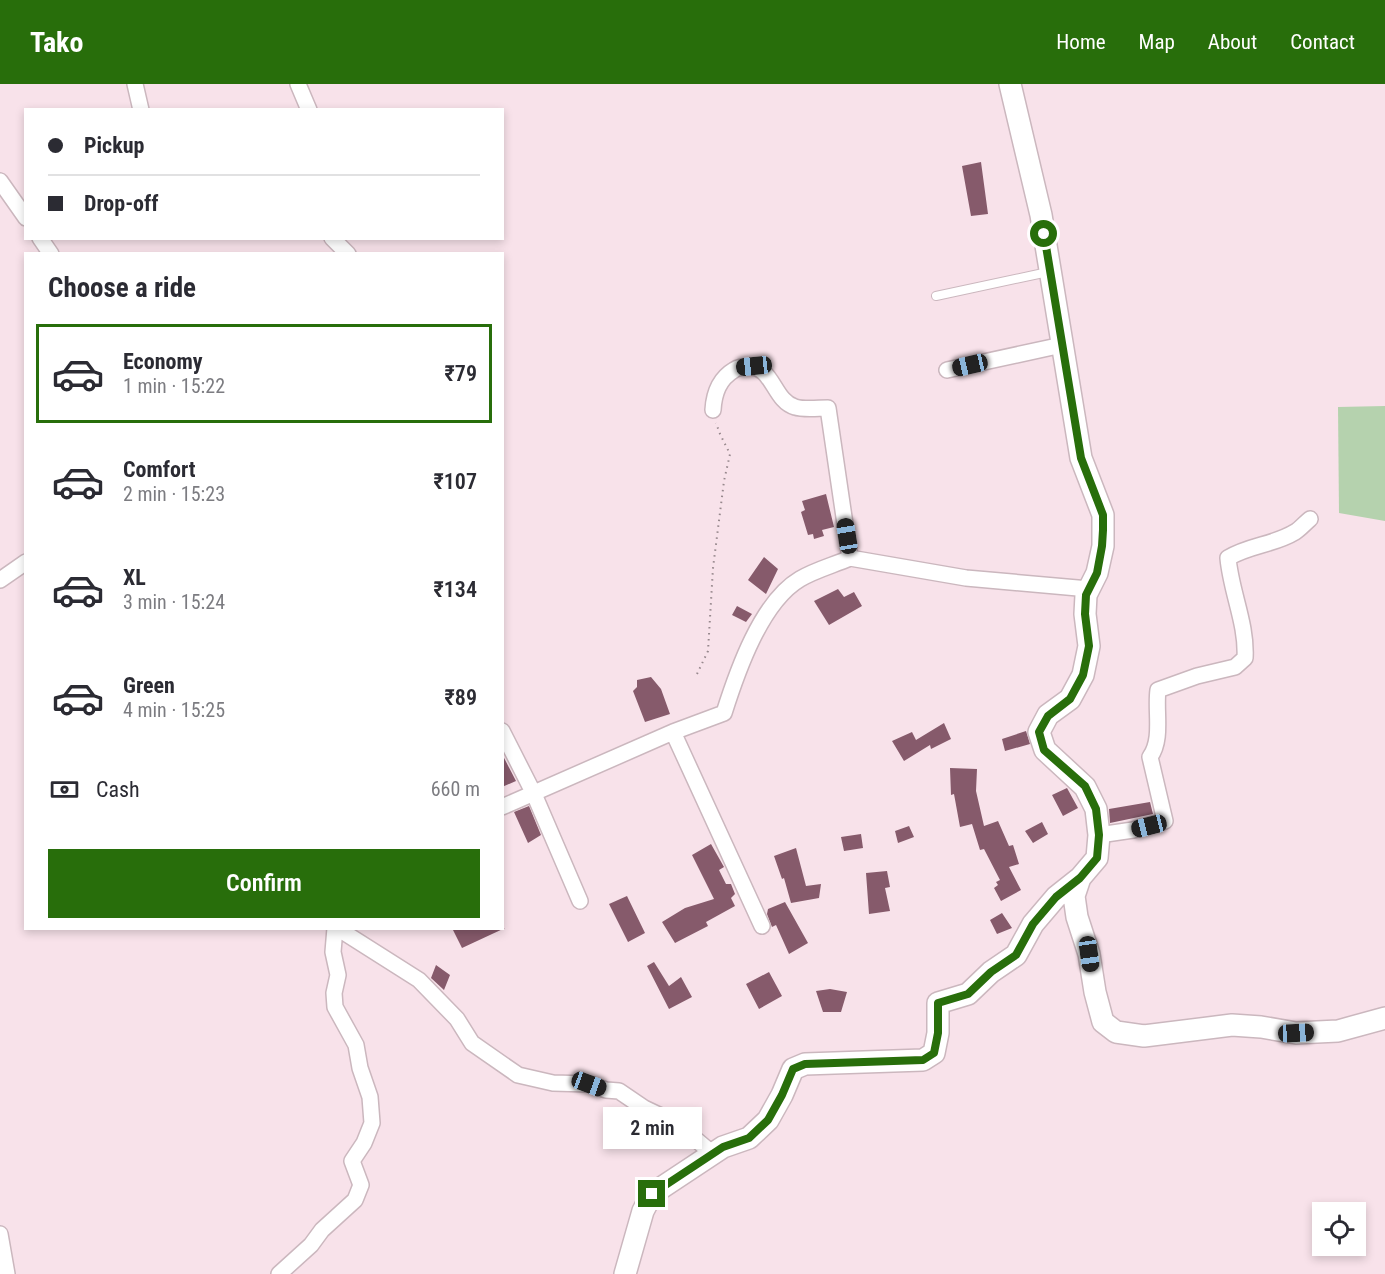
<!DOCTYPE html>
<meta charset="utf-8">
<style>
:root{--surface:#fff;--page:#f7f7f7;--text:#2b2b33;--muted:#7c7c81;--line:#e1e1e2;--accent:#286e0b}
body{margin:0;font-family:"Roboto Condensed",sans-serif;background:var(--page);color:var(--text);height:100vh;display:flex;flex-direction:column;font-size:22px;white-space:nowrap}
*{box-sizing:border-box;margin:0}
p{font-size:20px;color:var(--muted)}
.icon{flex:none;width:33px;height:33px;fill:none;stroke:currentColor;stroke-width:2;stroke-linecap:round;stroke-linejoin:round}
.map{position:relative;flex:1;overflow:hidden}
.panel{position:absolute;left:24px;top:168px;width:480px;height:678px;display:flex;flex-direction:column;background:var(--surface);border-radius:0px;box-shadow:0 3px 9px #0003}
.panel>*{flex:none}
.hud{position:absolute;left:24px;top:24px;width:480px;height:132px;border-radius:0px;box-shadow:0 3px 9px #0003;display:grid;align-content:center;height:132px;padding:0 24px;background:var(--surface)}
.tools{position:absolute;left:1312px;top:1118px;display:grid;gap:12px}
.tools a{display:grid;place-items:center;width:54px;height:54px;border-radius:0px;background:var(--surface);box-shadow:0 3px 9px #0003;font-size:30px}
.end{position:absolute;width:27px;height:27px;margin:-14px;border:8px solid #286e0b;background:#fff;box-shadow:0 0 0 3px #fff}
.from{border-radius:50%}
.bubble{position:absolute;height:42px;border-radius:0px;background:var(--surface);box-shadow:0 3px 9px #0003;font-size:20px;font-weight:600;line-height:42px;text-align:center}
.car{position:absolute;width:18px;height:36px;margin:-18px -9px;border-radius:8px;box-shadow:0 0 4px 2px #0007;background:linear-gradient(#222 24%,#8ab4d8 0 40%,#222 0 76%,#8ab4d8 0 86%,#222 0)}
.hud b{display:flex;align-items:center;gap:21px;height:57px;font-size:22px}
.hud b+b{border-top:2px solid var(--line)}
.hud i{width:15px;height:15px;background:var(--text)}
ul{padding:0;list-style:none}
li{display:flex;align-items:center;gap:18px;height:99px;margin:0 12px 9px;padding:0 12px;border:3px solid transparent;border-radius:0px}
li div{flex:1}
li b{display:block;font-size:22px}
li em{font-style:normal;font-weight:600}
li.selected{border-color:var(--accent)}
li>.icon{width:54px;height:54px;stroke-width:1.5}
h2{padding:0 24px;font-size:27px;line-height:72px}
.pay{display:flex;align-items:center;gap:15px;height:66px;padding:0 24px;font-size:22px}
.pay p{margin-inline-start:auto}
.action{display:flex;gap:12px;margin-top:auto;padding:12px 24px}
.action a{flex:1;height:69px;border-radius:0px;background:var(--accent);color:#fff;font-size:24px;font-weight:600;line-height:69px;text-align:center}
header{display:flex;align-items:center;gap:36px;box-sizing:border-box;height:84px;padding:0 30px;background:var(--accent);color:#fff}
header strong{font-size:28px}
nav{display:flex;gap:33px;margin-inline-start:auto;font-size:21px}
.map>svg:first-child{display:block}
</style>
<header>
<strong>Tako</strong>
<nav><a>Home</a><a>Map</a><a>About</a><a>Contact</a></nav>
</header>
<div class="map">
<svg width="1385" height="1190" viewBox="0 0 1385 1190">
<rect width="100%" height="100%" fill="#f8e2ea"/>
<path fill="#b5d2ae" d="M 1385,322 L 1385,437 L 1339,429 L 1338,323 Z"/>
<path fill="#865a6b" d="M 981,78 L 988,130 L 971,132 L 962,82 Z
M 826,410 L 834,443 L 822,446 L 824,452 L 814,455 L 813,450 L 808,451 L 801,428 L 805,426 L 802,417 Z
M 764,473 L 778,485 L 766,510 L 748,496 Z
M 838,505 L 844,513 L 854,508 L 862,522 L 829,541 L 814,517 Z
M 737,522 L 752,530 L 746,538 L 732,531 Z
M 651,593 L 661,605 L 670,630 L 645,638 L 633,607 L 637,603 L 637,596 Z
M 944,639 L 951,655 L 931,665 L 930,661 L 904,677 L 892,657 L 912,648 L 916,656 Z
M 1026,647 L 1030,660 L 1005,667 L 1002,655 Z
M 502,670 L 516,697 L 502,703 Z
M 950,684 L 977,685 L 976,707 L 984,742 L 998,737 L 1009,762 L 1013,761 L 1019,780 L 1009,783 L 1021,806 L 1001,817 L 994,804 L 998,801 L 996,798 L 1000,796 L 984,765 L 980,766 L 972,740 L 960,743 L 954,710 L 951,711 Z
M 1067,704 L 1078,724 L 1063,732 L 1052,711 Z
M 1150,718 L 1153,730 L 1110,739 L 1109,725 Z
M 529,722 L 541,751 L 528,759 L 514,728 Z
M 1042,738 L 1048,750 L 1033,759 L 1025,747 Z
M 909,742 L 914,753 L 898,759 L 895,747 Z
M 861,750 L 863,764 L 844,767 L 841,753 Z
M 711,760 L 724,783 L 719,786 L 726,800 L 731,800 L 735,810 L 731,814 L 735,822 L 706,838 L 708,842 L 675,859 L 662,838 L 685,824 L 714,815 L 692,771 Z
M 796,764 L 806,802 L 821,800 L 819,814 L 791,819 L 784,794 L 782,795 L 774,772 Z
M 887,787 L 890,803 L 885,804 L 890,827 L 869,830 L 866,789 Z
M 627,812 L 645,849 L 628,858 L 609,820 Z
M 785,818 L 808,859 L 789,870 L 776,841 L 772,843 L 767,830 L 768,825 Z
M 1002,829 L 1012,844 L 997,850 L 990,836 Z
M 452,844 L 505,844 L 462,864 Z
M 654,878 L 669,902 L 681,893 L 692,913 L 669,925 L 647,882 Z
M 436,881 L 450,891 L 444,906 L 431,894 Z
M 769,888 L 782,912 L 759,925 L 746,900 Z
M 830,905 L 847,908 L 841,928 L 823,928 L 816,907 Z"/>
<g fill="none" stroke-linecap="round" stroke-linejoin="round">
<g stroke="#cbb7be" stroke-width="10">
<path id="lane" d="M 936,212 L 1048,188"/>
</g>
<g stroke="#cbb7be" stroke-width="18">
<path id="street" d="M 135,0 L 141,26
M 298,0 L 309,26
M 0,97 L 26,134
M 40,154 L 51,170
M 332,154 L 348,170
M 947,286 L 1062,261
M 713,326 C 714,309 719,295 734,286 C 738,283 742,283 747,283 C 773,280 773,317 795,323 C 804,326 818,324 828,324 L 850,474 L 966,494 L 1089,505
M 0,496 L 26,478
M 502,647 L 534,710 L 580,817
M 673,648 L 724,629 C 737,588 761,518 800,495 C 815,486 834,481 850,474
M 502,723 L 673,648 L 762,842
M 1099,751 L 1133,746 L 1165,737 L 1150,673 C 1163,655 1155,627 1158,606 L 1197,592 L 1235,583 L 1245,574 C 1247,540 1231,508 1228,474 C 1249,461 1274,461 1295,448 C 1300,445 1305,439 1310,435
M 337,844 L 419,896 L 457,935 L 472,959 L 518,991 L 553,999 L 589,1000 L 606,1006 L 619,1007 L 644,1024 L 665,1034 L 687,1048 L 713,1070
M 0,1150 L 7,1190
M 279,1190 L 311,1161 L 322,1146 L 355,1116 L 361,1101 L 352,1077 L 364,1059 L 372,1039 L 370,1013 L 360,984 L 356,961 L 335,923 L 334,909 L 338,891 L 333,868 L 335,844"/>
</g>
<g stroke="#cbb7be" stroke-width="24">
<path id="secondary" d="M 1010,0 L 1041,131 L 1081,374 L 1103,431 L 1103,462 L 1097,489 L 1086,511 L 1085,530 L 1089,562 L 1083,591 L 1070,615 L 1048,631 L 1039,648 L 1045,666 L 1085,703 L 1096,725 L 1099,751 L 1097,774 L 1080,794 L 1074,812 L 1077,833 L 1089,870 L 1095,908 L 1103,938 L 1116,948 L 1144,952 L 1232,941 L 1261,943 L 1296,949 L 1338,947 L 1385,934
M 625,1190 L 643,1127 L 652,1110 L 723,1063 L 749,1054 L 768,1036 L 782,1011 L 793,985 L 805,980 L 923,976 L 934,969 L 938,949 L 938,919 L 968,910 L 991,888 L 1016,871 L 1033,840 L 1056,813 L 1080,794"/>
</g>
<path stroke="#97888d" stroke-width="2" stroke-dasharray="1.5 4.5" stroke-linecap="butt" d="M 697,590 L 708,567 L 713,484 L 724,397 L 730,370 L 720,350 L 716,339"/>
<use href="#lane" stroke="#fff" stroke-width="8"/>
<use href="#street" stroke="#fff" stroke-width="15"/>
<use href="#secondary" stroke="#fff" stroke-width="21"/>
</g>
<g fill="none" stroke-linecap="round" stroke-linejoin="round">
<path stroke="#286e0b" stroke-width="8" d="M 652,1110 L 723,1063 L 749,1054 L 768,1036 L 782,1011 L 793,985 L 805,980 L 923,976 L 934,969 L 938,949 L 938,919 L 968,910 L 991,888 L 1016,871 L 1033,840 L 1056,813 L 1080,794 L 1097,774 L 1099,751 L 1096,725 L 1085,702 L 1044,666 L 1039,648 L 1048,632 L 1070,615 L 1083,591 L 1089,562 L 1085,530 L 1086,511 L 1097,489 L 1102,462 L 1103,446 L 1103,431 L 1081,374 L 1044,150"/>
</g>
</svg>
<div class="tools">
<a><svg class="icon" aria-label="locate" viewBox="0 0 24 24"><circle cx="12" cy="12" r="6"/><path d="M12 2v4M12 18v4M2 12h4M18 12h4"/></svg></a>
</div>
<i class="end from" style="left:1044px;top:150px"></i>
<i class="end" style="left:652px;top:1110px"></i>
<div class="bubble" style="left:603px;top:1023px;width:99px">2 min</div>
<i class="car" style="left:970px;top:281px;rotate:257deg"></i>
<i class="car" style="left:754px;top:282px;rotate:264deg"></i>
<i class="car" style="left:847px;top:452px;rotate:351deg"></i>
<i class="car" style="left:1149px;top:742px;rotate:256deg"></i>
<i class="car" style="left:1089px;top:870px;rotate:172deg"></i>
<i class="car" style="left:1296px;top:949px;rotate:87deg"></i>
<i class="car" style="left:589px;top:1000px;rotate:110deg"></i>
<div class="hud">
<b><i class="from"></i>Pickup</b>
<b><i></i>Drop-off</b>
</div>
<section class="panel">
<h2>Choose a ride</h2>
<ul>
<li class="selected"><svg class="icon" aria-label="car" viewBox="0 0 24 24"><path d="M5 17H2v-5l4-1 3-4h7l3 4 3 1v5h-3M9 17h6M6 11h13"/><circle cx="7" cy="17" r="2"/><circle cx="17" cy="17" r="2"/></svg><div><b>Economy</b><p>1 min · 15:22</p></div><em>₹79</em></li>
<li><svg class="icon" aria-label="car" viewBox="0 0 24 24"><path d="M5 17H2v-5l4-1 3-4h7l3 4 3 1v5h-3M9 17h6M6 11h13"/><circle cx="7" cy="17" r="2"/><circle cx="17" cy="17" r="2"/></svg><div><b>Comfort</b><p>2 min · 15:23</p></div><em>₹107</em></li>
<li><svg class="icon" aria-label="car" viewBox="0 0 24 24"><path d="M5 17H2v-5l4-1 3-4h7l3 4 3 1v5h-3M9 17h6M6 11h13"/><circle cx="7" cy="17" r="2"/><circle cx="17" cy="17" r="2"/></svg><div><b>XL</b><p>3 min · 15:24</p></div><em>₹134</em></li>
<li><svg class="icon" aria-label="car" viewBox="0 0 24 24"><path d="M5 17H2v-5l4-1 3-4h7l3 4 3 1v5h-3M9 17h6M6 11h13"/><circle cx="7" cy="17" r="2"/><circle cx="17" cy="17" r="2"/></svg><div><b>Green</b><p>4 min · 15:25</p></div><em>₹89</em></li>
</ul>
<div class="pay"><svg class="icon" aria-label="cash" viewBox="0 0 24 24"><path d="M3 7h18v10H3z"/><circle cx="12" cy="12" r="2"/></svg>Cash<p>660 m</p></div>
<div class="action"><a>Confirm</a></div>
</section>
</div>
